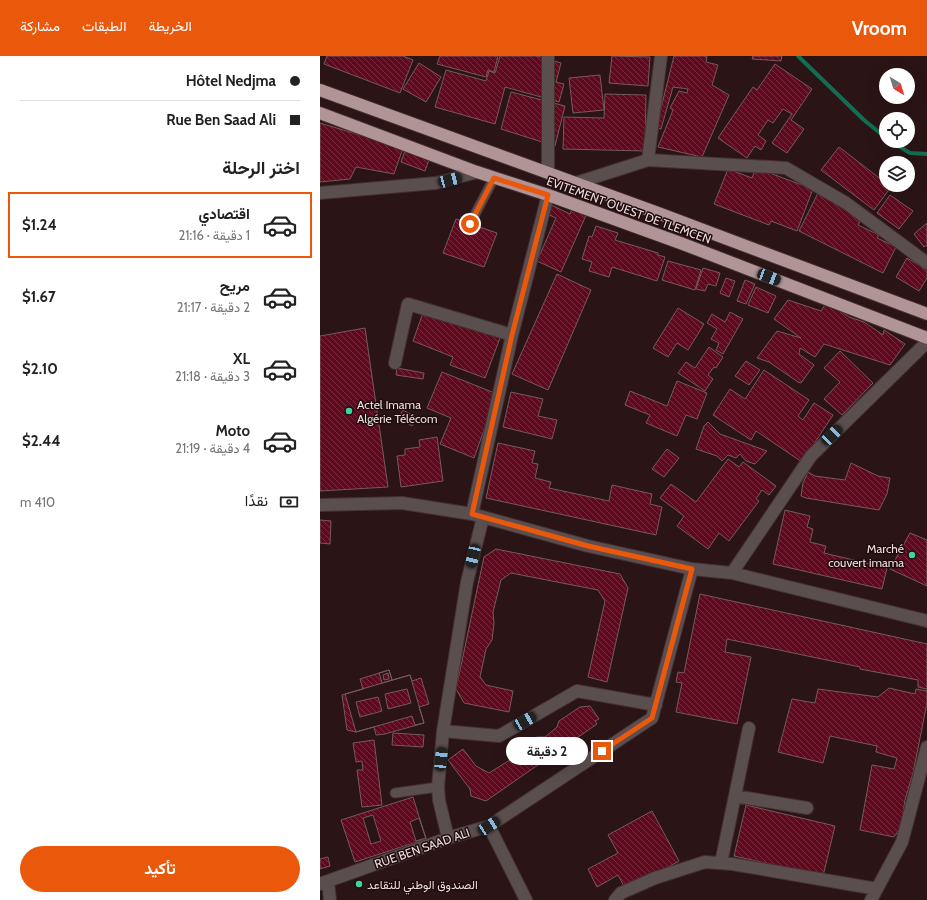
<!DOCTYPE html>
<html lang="ar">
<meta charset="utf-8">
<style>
:root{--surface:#fff;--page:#f6f6f6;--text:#222;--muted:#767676;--line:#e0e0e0;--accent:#ea580c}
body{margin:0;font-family:Cabin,Vazirmatn,sans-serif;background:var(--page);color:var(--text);direction:rtl;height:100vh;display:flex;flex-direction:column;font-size:15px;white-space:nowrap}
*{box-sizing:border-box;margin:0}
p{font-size:13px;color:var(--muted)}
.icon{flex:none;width:22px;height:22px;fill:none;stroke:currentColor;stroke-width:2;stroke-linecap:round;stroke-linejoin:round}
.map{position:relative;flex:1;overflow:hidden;direction:ltr}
.details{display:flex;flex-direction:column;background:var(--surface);width:320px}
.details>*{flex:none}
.guide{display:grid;align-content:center;height:88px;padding:0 20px;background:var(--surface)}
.needle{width:26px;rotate:142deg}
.tools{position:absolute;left:559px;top:12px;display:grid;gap:8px}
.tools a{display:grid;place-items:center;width:36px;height:36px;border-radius:50%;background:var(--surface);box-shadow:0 4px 16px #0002;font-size:20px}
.end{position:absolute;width:18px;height:18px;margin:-9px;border:5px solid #ea580c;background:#fff;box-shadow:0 0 0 2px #fff}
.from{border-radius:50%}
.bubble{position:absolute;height:28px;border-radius:14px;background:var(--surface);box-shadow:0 4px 16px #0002;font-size:13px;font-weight:700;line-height:28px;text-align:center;direction:rtl}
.car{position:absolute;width:12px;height:24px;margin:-12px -6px;border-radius:5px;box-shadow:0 0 3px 1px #0007;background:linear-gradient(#222 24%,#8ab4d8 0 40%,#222 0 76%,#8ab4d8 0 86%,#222 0)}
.guide b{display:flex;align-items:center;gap:14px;height:38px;font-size:15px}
.guide b+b{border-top:1px solid var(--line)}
.guide i{width:10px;height:10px;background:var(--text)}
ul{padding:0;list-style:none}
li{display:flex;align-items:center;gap:12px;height:66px;margin:0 8px 6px;padding:0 12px;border:2px solid transparent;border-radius:0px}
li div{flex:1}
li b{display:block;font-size:15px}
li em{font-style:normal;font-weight:700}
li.on{border-color:var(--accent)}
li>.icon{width:36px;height:36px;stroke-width:1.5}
h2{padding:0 20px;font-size:18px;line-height:48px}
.pay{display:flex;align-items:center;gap:10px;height:44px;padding:0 20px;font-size:15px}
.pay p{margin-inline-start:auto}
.cta{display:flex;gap:8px;margin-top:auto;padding:8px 20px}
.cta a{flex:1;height:46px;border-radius:24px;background:var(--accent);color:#fff;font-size:16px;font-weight:700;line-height:46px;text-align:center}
header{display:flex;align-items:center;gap:24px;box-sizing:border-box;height:56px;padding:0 20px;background:var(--accent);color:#fff}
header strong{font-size:19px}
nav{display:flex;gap:22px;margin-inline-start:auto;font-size:14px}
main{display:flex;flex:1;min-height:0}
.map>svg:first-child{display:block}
</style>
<header>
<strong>Vroom</strong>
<nav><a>الخريطة</a><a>الطبقات</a><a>مشاركة</a></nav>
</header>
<main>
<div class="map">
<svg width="607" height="844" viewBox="0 0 607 844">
<defs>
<pattern id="building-back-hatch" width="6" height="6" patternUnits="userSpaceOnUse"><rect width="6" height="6" fill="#5f091e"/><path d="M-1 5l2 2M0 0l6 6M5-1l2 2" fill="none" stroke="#762c3e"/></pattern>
</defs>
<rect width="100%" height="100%" fill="#2a1416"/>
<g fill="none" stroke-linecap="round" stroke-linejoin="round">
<path stroke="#136e51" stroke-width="4" d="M 478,0 L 544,64 L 566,82
M 570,85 L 590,97 L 607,98"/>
</g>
<path fill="url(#building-back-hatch)" stroke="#755a5c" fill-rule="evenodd" d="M 7,0 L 83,0 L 93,4 L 80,37 L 4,8 Z
M 120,0 L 178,0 L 174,16 L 168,14 L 166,21 L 117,8 Z
M 180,0 L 217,0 L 241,7 L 236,26 L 244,28 L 239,46 L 185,31 L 175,68 L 115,51 L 126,14 L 166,25 L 169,15 L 175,17 Z
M 292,0 L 330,1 L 328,30 L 289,27 Z
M 354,0 L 387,0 L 386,6 L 398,9 L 392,29 L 409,39 L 382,101 L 338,91 L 353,54 L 350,52 L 359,35 L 367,37 L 368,33 L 353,31 L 341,73 L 336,72 Z
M 433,0 L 462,0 L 461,5 L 432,3 Z
M 99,7 L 121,21 L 106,46 L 83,33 Z
M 455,8 L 492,33 L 471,64 L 484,73 L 467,97 L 452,87 L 472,58 L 463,53 L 453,67 L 448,64 L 438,79 L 446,85 L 441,94 L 435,90 L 427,102 L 398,82 L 433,31 L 437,34 Z
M 280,19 L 284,54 L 253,57 L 249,22 Z
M 191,36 L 245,50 L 235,90 L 181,73 Z
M 285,38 L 326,39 L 325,95 L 243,93 L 244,61 L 284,62 Z
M 0,67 L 83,92 L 74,118 L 36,111 L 30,123 L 0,126 Z
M 519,91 L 571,131 L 554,154 L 501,114 Z
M 86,92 L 110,101 L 105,115 L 81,106 Z
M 436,112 L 493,133 L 477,175 L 451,165 L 449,169 L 394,148 L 408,113 L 432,122 Z
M 498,137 L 542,161 L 538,169 L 559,179 L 557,182 L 576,191 L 563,217 L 479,175 Z
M 570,139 L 593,155 L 579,173 L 557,157 Z
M 231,149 L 250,158 L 253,151 L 267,157 L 241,216 L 217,205 L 236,162 L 227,158 Z
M 136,163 L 177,177 L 164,211 L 123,197 Z
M 607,167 L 607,189 L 604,191 L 594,178 Z
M 276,170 L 298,177 L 295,184 L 338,197 L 338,199 L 345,201 L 337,225 L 292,211 L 289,221 L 269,215 L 272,206 L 262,203 L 269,180 L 272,181 Z
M 587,202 L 607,214 L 607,222 L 599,235 L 576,221 Z
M 348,205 L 381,214 L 375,234 L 342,224 Z
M 383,212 L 400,217 L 396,230 L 388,228 L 385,235 L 376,233 Z
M 237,218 L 271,234 L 228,334 L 192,318 Z
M 406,222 L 415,225 L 409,241 L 400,237 Z
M 425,224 L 435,228 L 426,248 L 417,245 Z
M 436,231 L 456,240 L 448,257 L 428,249 Z
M 468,244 L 501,255 L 507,246 L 529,261 L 544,266 L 563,279 L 564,274 L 585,288 L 570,309 L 504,288 L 495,301 L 480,292 L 479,298 L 494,309 L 481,327 L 478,326 L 449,306 L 437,302 L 457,275 L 481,282 L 454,263 Z
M 358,252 L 384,268 L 368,294 L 357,287 L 348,301 L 333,292 Z
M 104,254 L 180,282 L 165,322 L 130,309 L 133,301 L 93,285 Z
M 410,256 L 423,263 L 403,298 L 396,294 L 399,287 L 391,283 L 397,273 L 387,267 L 392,258 L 405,266 Z
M 45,272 L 68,431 L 0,435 L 0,280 Z
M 389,291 L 403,301 L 396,312 L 394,311 L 388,319 L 393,323 L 385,335 L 358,317 L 366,306 L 375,312 Z
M 520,295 L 553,327 L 522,359 L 504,343 L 520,326 L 504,312 Z
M 426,305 L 440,314 L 429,329 L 415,320 Z
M 77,312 L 104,317 L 103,323 L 76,319 Z
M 444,314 L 489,344 L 478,360 L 483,364 L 494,347 L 513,359 L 482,406 L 436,375 L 431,384 L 393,359 L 410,333 L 425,343 Z
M 122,316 L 177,338 L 154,402 L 120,388 L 131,362 L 107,352 Z
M 357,325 L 387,337 L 377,363 L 366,359 L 357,380 L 326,367 L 330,359 L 305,349 L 310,335 L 347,350 Z
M 191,336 L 223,343 L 218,360 L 237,364 L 232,383 L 183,371 Z
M 83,354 L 97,362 L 92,370 L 78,362 Z
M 388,366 L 400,378 L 447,395 L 435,408 L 426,405 L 420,398 L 416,402 L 408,399 L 402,405 L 397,400 L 376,393 L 384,370 Z
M 117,381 L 123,425 L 81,431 L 77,400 L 85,399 L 85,393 L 100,391 L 99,384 Z
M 178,387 L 215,395 L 212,407 L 218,408 L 215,422 L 231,426 L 229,432 L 289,445 L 292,429 L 332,438 L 330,448 L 342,451 L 336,479 L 166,442 Z
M 347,393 L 359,402 L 344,421 L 332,413 Z
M 408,403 L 419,411 L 423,406 L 456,430 L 449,439 L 442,434 L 436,443 L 439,445 L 409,485 L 399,477 L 388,493 L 357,470 L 364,460 L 340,442 L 351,428 L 376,446 Z
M 531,407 L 558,420 L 570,422 L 567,438 L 559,454 L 486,442 L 481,440 L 483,427 L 488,416 L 495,420 L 525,424 Z
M 465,454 L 490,460 L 487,471 L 493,473 L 490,486 L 506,490 L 504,497 L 567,512 L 562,533 L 453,508 Z
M 0,464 L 11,465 L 10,488 L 0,487 Z
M 590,477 L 607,484 L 607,530 L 570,513 Z
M 176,493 L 300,518 L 308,532 L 287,626 L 268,621 L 285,545 L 278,534 L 191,517 L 181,524 L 173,556 L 174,567 L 172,584 L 166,593 L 160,621 L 166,629 L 193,635 L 189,656 L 144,647 L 136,633 L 164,501 Z
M 380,538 L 607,588 L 607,633 L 598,631 L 598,624 L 540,613 L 540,611 L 407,583 L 405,596 L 431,601 L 417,668 L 356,656 L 362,627 L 356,626 L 358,616 L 364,617 Z
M 69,614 L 72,624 L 62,627 L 59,617 Z
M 69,614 L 72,624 L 90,619 L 92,625 L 101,622 L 109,648 L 99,651 L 104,667 L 65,678 L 56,679 L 54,671 L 36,676 L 27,674 L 22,639 L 43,633 L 40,623 Z
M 68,617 L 69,623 L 64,624 L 63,619 Z
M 90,619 L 104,667 L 95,669 L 92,660 L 36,676 L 25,638 Z
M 569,632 L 595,638 L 596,633 L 607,635 L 607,647 L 593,717 L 585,744 L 581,771 L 574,781 L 540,774 L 552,709 L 574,713 L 577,702 L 556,696 L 557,690 L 510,680 L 503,707 L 458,696 L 472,643 L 495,647 L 498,633 L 558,641 Z
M 87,633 L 91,647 L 68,653 L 65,638 Z
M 58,641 L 62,655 L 40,661 L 36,646 Z
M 270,650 L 279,663 L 275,665 L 277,668 L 166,745 L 151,740 L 150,733 L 128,704 L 143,693 L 156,710 L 169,717 L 193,702 L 196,696 L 217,681 L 225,681 L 237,671 L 239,665 L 260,651 Z
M 73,677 L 104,679 L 103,691 L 72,689 Z
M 54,684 L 62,749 L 42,751 L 37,714 L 43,714 L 42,705 L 36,706 L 33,687 Z
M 93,741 L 106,783 L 35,806 L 21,764 ZM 53,759 L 61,785 L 51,788 L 43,762 ZM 99,762 L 106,782 L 96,785 L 90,766 Z
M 426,749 L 515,770 L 503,820 L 414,800 Z
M 332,755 L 359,805 L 306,834 L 298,819 L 277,831 L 268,813 L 298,797 L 288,779 Z
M 8,801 L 10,810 L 0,813 L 0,803 Z"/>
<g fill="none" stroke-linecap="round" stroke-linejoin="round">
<g stroke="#453032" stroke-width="11">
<path id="lane" d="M 150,168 L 174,122
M 75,737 L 118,731"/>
</g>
<g stroke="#453032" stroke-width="14">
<path id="street" d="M 228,0 L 228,117
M 328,104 L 466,112 L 526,147 L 607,207
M 256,127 L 328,104 L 341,0
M 0,137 L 116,127 L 157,116
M 75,307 L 88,248 L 192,279
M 0,449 L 82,447 L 152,458 L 268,490 L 372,513 L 412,517 L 607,565
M 152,458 L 192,279 L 228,139
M 412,517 L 491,400 L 607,286
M 123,675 L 147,526 L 163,461
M 415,740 L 487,752
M 169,770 L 206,844
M 128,782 L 119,744 L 118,731 L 123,675 L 179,680 L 257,635 L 336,649
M 401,807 L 429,672
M 8,825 L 10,844
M 0,828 L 128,782 L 169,770 L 332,662 L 372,513
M 295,844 L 301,837 L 335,822 L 385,806 L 412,808 L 557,833
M 551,844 L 582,786 L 607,691"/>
</g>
<g stroke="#453032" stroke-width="14">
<path id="highway" d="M 0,34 L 338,157 L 607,258
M 0,57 L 157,116 L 228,139 L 363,188 L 607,282"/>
</g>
<use href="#lane" stroke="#5a4e4e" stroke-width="9"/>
<use href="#street" stroke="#5a4e4e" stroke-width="12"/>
<use href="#highway" stroke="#b19496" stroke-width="12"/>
</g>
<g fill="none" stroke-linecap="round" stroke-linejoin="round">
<path stroke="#ea580c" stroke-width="5" d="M 150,168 L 174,122 L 228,139 L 192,279 L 152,458 L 268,490 L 372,513 L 332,662 L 282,695"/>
</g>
<g fill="#40d4a2" stroke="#1f0b0d" stroke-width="1.5">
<circle cx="29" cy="355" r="4"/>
<circle cx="592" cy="499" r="4"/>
<circle cx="39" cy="828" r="4"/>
</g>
<g text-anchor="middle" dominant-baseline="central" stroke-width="3" stroke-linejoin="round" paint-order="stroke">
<g font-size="12" fill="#edddde" stroke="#1f0b0d">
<text transform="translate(309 154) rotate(20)">EVITEMENT OUEST DE TLEMCEN</text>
<text transform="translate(102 792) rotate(-19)">RUE BEN SAAD ALI</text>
</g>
<g font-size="12" fill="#edddde" stroke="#1f0b0d" text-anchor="start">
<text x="37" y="348">Actel Imama<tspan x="37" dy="14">Algérie Télécom</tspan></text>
<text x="584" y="492" text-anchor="end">Marché<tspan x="584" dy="14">couvert imama</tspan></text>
<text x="47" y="828">الصندوق الوطني للتقاعد</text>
</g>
</g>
</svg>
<div class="tools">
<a><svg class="needle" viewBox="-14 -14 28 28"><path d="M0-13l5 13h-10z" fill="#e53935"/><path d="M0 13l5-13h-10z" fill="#767676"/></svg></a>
<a><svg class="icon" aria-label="locate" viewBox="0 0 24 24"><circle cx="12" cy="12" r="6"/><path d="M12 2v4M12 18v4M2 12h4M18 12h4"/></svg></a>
<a><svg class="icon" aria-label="layers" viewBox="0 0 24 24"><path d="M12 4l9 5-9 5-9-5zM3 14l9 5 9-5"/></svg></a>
</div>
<i class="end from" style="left:150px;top:168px"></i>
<i class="end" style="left:282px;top:695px"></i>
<div class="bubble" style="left:186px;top:681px;width:82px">2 دقيقة</div>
<i class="car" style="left:130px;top:124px;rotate:75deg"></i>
<i class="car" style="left:449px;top:221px;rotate:111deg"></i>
<i class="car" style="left:512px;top:379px;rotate:46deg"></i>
<i class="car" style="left:153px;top:500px;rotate:193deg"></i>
<i class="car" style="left:205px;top:665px;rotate:60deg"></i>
<i class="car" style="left:121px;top:703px;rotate:6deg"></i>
<i class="car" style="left:169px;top:770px;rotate:57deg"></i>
</div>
<section class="details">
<div class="guide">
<b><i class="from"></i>Hôtel Nedjma</b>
<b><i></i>Rue Ben Saad Ali</b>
</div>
<h2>اختر الرحلة</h2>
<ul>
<li class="on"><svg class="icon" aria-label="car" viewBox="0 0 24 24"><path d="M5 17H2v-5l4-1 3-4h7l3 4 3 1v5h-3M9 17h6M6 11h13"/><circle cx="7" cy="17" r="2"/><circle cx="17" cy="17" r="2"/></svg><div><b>اقتصادي</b><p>1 دقيقة · 21:16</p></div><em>$1.24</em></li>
<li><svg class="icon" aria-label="car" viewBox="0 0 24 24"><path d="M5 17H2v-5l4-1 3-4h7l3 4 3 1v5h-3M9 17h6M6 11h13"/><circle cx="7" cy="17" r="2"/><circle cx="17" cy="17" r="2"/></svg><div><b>مريح</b><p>2 دقيقة · 21:17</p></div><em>$1.67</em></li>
<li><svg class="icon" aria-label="car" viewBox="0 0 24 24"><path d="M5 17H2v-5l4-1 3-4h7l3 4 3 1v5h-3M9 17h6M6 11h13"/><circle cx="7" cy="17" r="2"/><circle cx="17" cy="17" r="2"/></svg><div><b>XL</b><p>3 دقيقة · 21:18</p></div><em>$2.10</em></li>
<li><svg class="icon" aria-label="car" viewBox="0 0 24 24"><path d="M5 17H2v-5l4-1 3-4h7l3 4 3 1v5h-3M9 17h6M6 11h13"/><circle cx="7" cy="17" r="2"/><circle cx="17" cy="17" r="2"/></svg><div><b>Moto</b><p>4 دقيقة · 21:19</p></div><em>$2.44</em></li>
</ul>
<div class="pay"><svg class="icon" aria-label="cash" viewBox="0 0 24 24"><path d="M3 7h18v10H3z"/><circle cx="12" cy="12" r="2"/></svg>نقدًا<p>410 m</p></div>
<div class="cta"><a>تأكيد</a></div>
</section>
</main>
